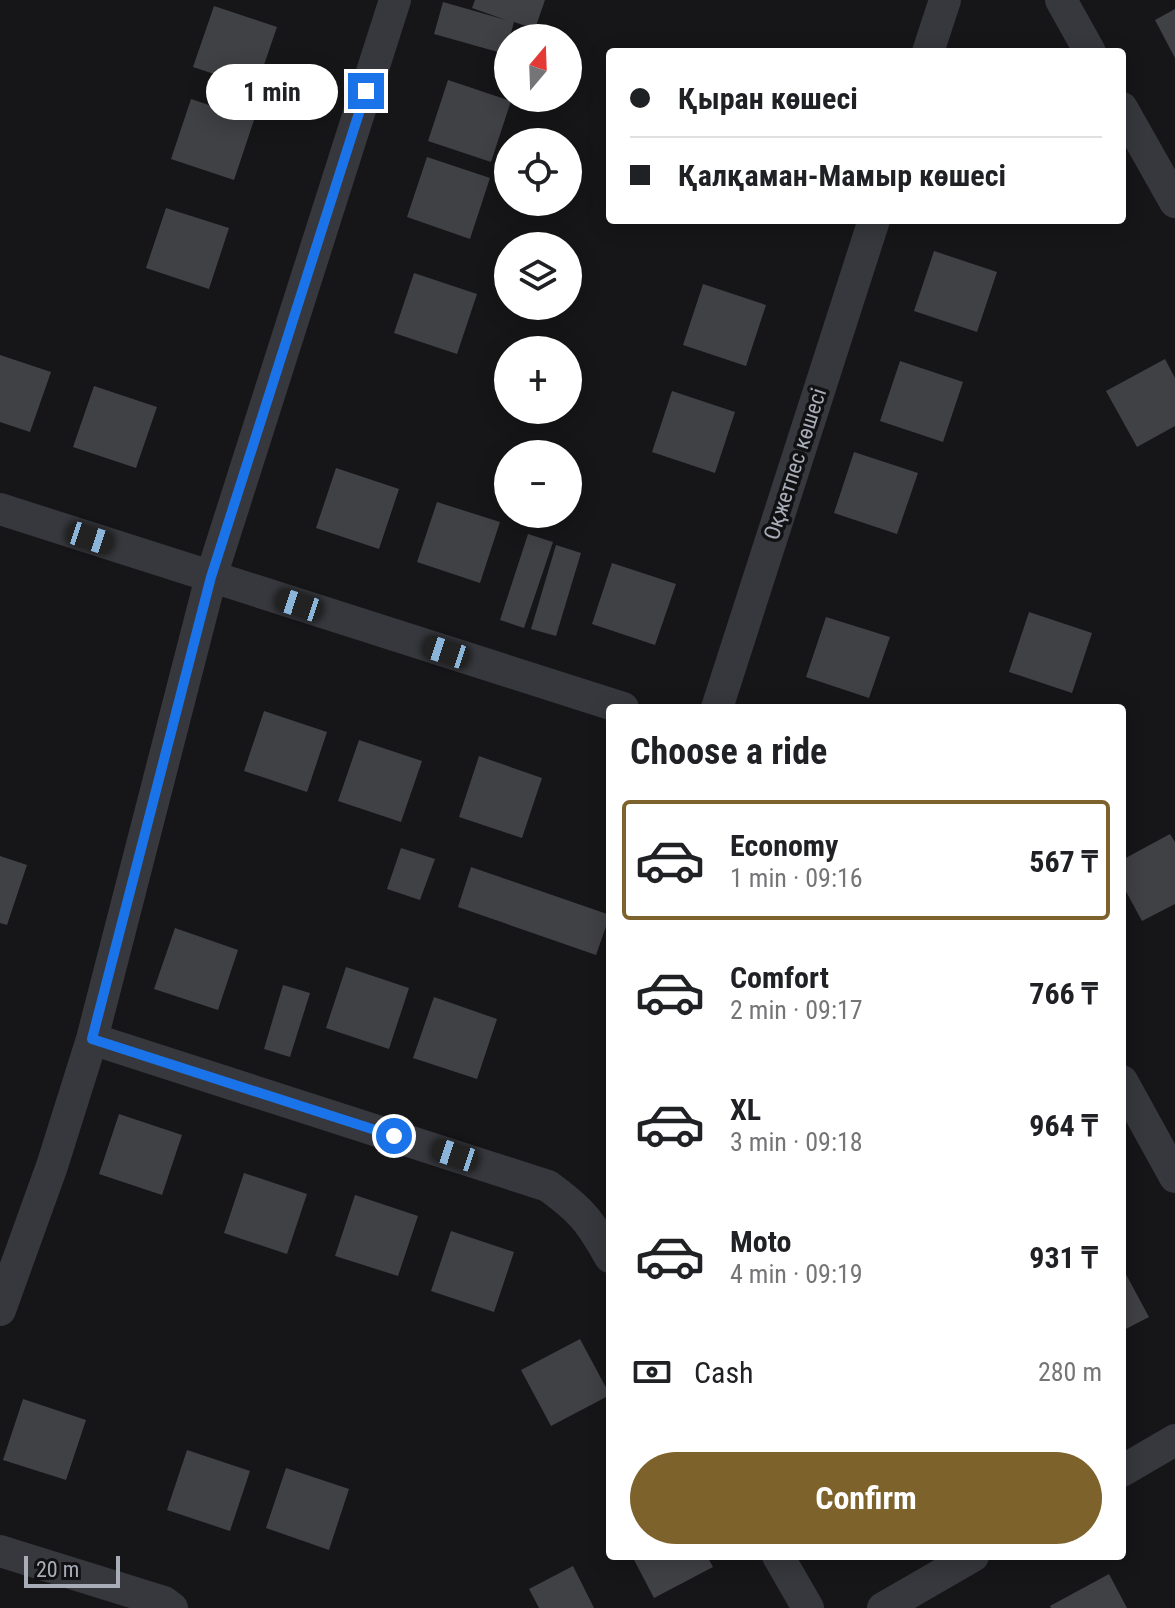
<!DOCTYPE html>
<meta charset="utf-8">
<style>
:root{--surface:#fff;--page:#f2f2f2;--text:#202124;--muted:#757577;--line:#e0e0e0;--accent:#7e622b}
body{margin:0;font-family:"Roboto Condensed",sans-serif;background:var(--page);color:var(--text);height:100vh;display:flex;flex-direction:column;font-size:30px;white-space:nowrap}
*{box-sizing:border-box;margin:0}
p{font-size:26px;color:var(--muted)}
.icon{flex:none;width:44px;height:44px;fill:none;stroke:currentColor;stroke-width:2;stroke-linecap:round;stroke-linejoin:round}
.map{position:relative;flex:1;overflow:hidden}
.side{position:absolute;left:606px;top:704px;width:520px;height:856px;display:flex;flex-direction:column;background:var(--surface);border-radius:8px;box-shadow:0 4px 20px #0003}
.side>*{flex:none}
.banner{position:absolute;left:606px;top:48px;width:520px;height:176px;border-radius:8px;box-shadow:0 4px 20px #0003;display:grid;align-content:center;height:176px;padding:0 24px;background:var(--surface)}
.needle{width:52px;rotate:19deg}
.controls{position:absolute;left:494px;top:24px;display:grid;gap:16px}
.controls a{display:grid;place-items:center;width:88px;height:88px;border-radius:50%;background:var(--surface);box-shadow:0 4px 20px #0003;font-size:40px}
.scale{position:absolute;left:24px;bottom:20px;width:96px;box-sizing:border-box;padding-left:8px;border:4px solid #a8adb8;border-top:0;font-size:22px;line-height:28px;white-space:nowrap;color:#a8adb8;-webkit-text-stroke:6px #111113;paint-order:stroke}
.end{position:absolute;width:36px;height:36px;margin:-18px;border:10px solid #1a73e8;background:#fff;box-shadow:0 0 0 4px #fff}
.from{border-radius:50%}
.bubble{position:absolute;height:56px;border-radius:28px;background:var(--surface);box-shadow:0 4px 20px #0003;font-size:26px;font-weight:700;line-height:56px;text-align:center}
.car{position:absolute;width:24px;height:48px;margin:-24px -12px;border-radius:10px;box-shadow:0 0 6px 2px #0007;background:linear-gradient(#222 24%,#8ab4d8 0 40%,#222 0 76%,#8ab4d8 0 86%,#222 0)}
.banner b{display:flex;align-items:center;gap:28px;height:76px;font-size:30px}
.banner b+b{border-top:2px solid var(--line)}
.banner i{width:20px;height:20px;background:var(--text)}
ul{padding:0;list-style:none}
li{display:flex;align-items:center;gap:24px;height:120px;margin:0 16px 12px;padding:0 8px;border:4px solid transparent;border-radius:8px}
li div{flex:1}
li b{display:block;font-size:30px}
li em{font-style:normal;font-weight:700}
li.active{border-color:var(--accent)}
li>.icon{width:72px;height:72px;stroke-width:1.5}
h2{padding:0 24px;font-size:36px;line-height:96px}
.pay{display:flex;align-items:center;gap:20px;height:88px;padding:0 24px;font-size:30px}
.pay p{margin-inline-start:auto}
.primary-button{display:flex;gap:16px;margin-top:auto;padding:16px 24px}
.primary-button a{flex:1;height:92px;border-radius:48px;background:var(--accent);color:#fff;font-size:32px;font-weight:700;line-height:92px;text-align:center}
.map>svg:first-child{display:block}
</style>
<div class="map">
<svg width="1175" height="1608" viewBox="0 0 1175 1608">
<rect width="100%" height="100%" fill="#161618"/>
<path fill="#404145" d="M 475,0 L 545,0 L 535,29 L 514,22 L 505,54 L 434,34 L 443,2 L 506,20 L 472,8 Z
M 214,6 L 277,27 L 256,88 L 193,67 Z
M 1175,9 L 1175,58 L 1155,20 Z
M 448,80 L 511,101 L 491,162 L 428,141 Z
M 191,99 L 254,120 L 234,180 L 171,159 Z
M 427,157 L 490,178 L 470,239 L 407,217 Z
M 166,208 L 229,228 L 209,289 L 146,268 Z
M 934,251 L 997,272 L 977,332 L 914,311 Z
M 414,273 L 477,294 L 457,354 L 394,333 Z
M 703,284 L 766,305 L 746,366 L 683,345 Z
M 0,355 L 51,372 L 30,432 L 0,422 Z
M 1165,359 L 1175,378 L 1175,426 L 1137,447 L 1106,391 Z
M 900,361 L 963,382 L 943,442 L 880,421 Z
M 94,386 L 157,407 L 136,468 L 73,447 Z
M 672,391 L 735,412 L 715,473 L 652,452 Z
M 854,452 L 918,473 L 897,534 L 834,513 Z
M 336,468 L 399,489 L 379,549 L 316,528 Z
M 437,502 L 500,522 L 480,583 L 417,562 Z
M 528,534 L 553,542 L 524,628 L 500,620 Z
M 556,545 L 581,553 L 556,636 L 531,629 Z
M 612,563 L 676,584 L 655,645 L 592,624 Z
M 1029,612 L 1092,633 L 1072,693 L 1009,672 Z
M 826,617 L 890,637 L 869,698 L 806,677 Z
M 264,711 L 327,732 L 307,792 L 244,771 Z
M 359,740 L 422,761 L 401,822 L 338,801 Z
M 479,756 L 542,778 L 522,838 L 459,817 Z
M 1170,834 L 1175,842 L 1175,904 L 1142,921 L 1122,884 L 1122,860 Z
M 401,848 L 435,859 L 420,900 L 387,889 Z
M 0,856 L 27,865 L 7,925 L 0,923 Z
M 471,867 L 610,915 L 596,955 L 458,907 Z
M 175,928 L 238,950 L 218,1010 L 154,989 Z
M 346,967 L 409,988 L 389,1049 L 326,1028 Z
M 283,985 L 310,993 L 290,1057 L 264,1049 Z
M 434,997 L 497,1019 L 477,1079 L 413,1058 Z
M 119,1114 L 182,1135 L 162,1195 L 99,1174 Z
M 244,1173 L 307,1194 L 287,1254 L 224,1233 Z
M 355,1195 L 418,1216 L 398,1276 L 335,1256 Z
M 451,1231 L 514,1252 L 494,1312 L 431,1291 Z
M 1122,1267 L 1149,1317 L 1122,1331 Z
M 580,1339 L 610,1395 L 551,1426 L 521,1370 Z
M 23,1399 L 86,1420 L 66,1480 L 3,1460 Z
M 187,1450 L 250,1471 L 230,1531 L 167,1510 Z
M 286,1468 L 349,1489 L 329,1550 L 266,1528 Z
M 632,1556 L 707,1556 L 713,1567 L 654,1598 Z
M 573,1566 L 594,1608 L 539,1608 L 529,1589 Z
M 1109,1574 L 1127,1608 L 1051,1608 L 1050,1606 Z"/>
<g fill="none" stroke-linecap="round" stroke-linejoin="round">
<path stroke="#37383d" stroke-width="32" d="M 1061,0 L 1090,52
M 928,52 L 945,0
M 1122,108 L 1175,202
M 0,509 L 623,708
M 717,708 L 874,220
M 92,1039 L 548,1186 C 581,1210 590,1221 610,1257
M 1122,1081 L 1175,1177
M 0,1310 L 52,1166 L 92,1039 L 211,577 L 395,0
M 1122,1471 L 1175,1440
M 0,1551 L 164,1602 L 172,1608
M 778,1556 L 808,1608
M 883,1608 L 973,1556"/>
</g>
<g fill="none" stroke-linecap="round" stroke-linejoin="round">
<path stroke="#1a73e8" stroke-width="10" d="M 366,91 L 211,577 L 92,1039 L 394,1136"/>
</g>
<g text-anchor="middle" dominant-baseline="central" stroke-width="7" stroke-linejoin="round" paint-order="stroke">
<g font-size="22" fill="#a8adb8" stroke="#111113">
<text transform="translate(795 464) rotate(-72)">Оқжетпес көшесі</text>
</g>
</g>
</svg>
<div class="controls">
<a><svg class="needle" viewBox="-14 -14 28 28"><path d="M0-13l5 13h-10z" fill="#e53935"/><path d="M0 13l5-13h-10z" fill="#757577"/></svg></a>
<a><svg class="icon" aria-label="locate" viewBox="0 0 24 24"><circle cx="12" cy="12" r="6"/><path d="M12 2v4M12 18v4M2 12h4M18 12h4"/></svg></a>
<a><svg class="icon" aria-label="layers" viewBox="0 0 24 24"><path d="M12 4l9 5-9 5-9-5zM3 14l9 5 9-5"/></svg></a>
<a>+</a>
<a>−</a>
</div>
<div class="scale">20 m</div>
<i class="end from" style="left:394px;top:1136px"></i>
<i class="end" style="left:366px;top:91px"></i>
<div class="bubble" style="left:206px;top:64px;width:132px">1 min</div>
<i class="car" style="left:90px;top:538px;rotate:108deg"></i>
<i class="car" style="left:299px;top:605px;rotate:288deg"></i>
<i class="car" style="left:446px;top:652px;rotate:288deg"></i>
<i class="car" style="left:455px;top:1155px;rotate:288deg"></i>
<div class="banner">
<b><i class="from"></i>Қыран көшесі</b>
<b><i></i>Қалқаман-Мамыр көшесі</b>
</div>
<section class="side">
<h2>Choose a ride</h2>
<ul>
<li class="active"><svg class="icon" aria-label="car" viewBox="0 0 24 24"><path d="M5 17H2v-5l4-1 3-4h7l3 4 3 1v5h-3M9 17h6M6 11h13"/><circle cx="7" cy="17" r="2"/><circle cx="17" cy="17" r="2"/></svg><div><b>Economy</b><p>1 min · 09:16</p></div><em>567 ₸</em></li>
<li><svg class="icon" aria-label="car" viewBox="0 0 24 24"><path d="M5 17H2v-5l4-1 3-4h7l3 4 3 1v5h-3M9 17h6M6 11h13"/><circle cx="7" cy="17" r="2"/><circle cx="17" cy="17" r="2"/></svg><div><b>Comfort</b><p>2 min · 09:17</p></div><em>766 ₸</em></li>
<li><svg class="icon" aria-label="car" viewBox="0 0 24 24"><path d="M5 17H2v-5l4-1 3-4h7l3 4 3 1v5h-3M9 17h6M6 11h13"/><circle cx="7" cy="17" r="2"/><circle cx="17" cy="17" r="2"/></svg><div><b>XL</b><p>3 min · 09:18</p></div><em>964 ₸</em></li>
<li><svg class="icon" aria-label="car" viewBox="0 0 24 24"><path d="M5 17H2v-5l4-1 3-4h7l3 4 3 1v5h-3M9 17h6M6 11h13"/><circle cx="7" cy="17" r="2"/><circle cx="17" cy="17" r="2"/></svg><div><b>Moto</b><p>4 min · 09:19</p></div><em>931 ₸</em></li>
</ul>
<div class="pay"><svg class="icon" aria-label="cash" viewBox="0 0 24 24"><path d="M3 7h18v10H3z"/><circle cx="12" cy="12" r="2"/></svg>Cash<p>280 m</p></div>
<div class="primary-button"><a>Confirm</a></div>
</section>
</div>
